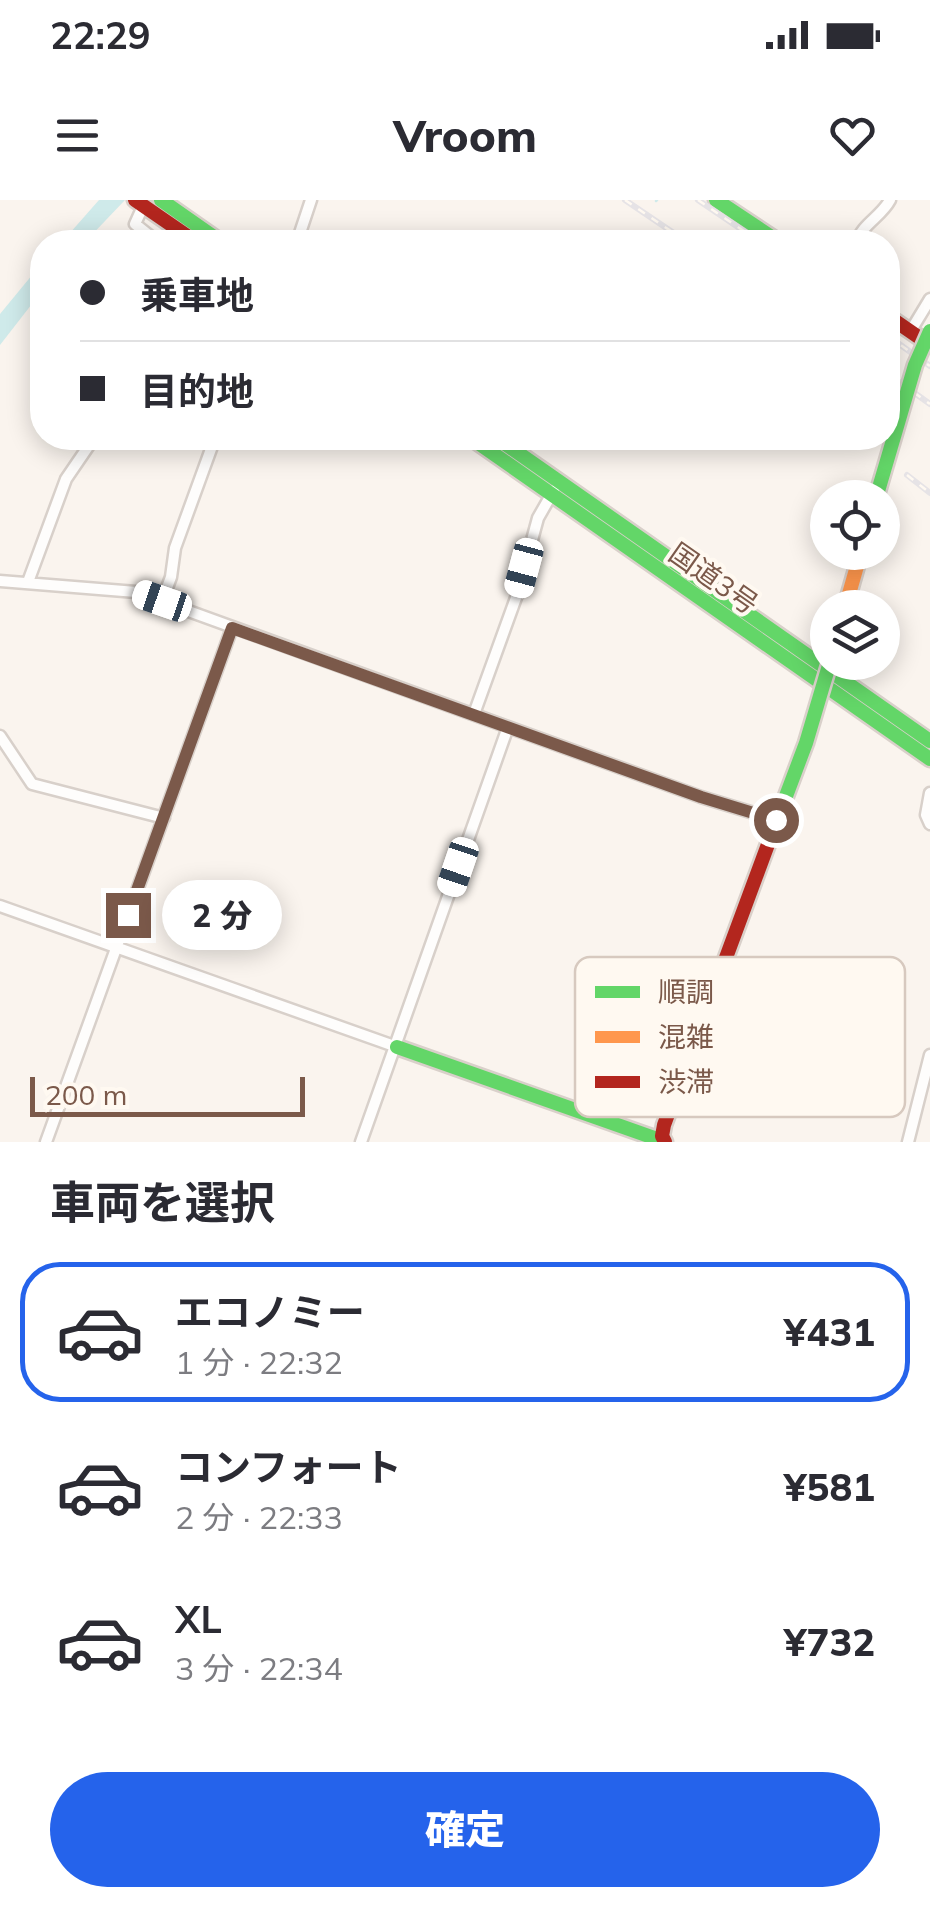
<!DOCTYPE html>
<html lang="ja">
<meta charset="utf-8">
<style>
:root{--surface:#fff;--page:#f7f7f7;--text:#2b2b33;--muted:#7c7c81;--line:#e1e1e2;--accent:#2563eb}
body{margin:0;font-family:Mulish,"Noto Sans JP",sans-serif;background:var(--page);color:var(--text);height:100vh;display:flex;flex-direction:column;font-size:38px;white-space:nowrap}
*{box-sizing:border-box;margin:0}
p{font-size:32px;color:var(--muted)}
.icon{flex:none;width:55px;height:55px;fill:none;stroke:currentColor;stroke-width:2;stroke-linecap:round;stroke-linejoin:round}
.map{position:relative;height:942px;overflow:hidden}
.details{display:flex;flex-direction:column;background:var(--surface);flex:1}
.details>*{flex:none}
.guide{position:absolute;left:30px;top:30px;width:870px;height:220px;border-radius:40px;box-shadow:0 5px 25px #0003;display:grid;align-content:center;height:220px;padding:0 50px;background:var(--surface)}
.fabs{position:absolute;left:810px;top:280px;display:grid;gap:20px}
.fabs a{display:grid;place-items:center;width:90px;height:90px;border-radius:50%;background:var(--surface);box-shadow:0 5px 25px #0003;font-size:50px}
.scale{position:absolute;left:30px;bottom:25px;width:275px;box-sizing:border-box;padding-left:10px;border:5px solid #7b594a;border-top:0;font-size:28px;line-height:35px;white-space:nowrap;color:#7b594a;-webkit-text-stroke:8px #fff9f1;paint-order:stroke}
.end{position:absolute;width:45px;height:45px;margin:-22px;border:12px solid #7b594a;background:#fff;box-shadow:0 0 0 5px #fff}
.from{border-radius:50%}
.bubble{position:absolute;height:70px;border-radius:35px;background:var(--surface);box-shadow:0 5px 25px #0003;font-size:32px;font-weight:800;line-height:70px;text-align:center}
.car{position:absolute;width:30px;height:60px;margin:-30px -15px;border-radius:12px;box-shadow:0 0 8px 2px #0007;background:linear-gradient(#fff 24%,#345 0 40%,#fff 0 76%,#345 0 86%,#fff 0)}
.guide b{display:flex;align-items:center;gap:35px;height:95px;font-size:38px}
.guide b+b{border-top:2px solid var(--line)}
.guide i{width:25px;height:25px;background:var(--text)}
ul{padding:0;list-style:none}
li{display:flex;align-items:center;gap:30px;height:140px;margin:0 20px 15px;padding:0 30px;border:5px solid transparent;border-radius:40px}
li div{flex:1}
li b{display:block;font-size:38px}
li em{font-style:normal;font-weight:800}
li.selected{border-color:var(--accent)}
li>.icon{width:90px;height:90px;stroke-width:1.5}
h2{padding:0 50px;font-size:45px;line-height:120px}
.cta{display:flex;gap:20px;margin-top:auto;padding:20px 50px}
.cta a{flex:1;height:115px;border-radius:60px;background:var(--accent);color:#fff;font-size:40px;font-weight:800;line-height:115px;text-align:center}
.status{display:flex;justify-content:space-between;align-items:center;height:70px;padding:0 50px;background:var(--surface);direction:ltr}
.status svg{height:28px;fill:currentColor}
header{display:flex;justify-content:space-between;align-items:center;height:130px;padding:0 50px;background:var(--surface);font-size:45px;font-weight:800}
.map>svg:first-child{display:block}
</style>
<div class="status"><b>22:29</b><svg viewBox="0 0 49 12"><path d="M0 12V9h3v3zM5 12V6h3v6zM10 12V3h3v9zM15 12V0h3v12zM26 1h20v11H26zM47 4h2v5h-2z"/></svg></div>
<header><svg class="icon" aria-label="menu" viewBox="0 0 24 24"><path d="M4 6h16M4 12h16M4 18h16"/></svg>Vroom<svg class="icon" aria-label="heart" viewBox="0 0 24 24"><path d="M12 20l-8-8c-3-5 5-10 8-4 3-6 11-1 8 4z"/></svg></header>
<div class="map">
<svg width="930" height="942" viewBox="0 0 930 942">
<rect width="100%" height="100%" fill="#faf4ee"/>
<path fill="#cfeaea" d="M 99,0 L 125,0 L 85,42 L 62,42 Z
M 42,63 L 42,91 L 0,145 L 0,114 Z"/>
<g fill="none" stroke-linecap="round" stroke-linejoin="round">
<path stroke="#cfeaea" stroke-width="2.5" d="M 656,1 L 657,0"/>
<g stroke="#d8d0ca" stroke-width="15">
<path id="street" d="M 144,4 L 135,24 L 150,36 L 152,42
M 297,42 L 311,0
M 857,42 C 862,24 881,17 890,0
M 910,132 L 930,99
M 0,381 L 136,392 L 701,597 L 777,620
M 28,382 L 66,279 L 94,238
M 162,401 L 171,377 L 175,348 L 215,238
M 474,514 L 517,395 L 538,318 L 554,290
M 0,536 L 32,584 L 164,618
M 930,593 L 926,615 L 930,624
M 0,706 L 397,847
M 46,942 L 232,428
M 361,942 L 508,527
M 908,942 L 930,855"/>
</g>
<g stroke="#d9d0ca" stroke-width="19">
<path id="fast" d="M 161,0 L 221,42
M 716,0 L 779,42
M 471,238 L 930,559
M 497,238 L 930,541
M 397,847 L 663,941"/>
</g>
<g stroke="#d9d0ca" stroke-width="19">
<path id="slow" d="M 845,408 L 861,352"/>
</g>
<g stroke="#d9d0ca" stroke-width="19">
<path id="jam" d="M 135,0 L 196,42
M 888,116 L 930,145
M 665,942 L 662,936 L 664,925 L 777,620"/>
</g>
<use href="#street" stroke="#fefdfc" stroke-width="10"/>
<use href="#fast" stroke="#63d668" stroke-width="14"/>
<use href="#slow" stroke="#ff974d" stroke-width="14"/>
<use href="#jam" stroke="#b3261e" stroke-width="14"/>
<g stroke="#e6e3e6" stroke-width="6">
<path id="rail" d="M 625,0 L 687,42
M 698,0 L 760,42
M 888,136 L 930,166
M 888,174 L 930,204
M 907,275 L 930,293"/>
</g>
<use href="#rail" stroke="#fff9f1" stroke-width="2.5" stroke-dasharray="8" stroke-linecap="butt"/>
<g stroke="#d9d0ca" stroke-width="19" stroke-linecap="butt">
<path id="fast-bridge" d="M 876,298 L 915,165 L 930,131
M 777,620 L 806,543 L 830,462"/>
</g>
<use href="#fast-bridge" stroke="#63d668" stroke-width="14"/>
</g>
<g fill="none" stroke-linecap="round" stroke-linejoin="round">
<path stroke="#7b594a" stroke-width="12" d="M 128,715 L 232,428 L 701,597 L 776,620"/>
</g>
<g text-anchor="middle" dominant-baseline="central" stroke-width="8" stroke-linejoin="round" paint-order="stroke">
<g font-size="28" fill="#7b594a" stroke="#fff9f1">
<text transform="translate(714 378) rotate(35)">国道3号</text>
</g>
</g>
<rect x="575" y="757" width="330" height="160" rx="15" fill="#fff9f1" stroke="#d7c9bf" stroke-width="2.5"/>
<rect x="595" y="786" width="45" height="12" fill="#63d668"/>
<rect x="595" y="831" width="45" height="12" fill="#ff974d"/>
<rect x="595" y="876" width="45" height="12" fill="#b3261e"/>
<g font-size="28" fill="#7b594a">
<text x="658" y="802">順調</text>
<text x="658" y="847">混雑</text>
<text x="658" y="892">渋滞</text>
</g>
</svg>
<div class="fabs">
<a><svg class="icon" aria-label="locate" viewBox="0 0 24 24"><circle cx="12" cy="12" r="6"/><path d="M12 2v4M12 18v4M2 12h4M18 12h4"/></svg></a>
<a><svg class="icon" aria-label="layers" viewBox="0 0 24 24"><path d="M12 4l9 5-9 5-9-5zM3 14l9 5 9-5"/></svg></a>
</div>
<div class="scale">200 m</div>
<i class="end from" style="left:776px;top:620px"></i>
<i class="end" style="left:128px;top:715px"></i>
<div class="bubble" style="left:162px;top:680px;width:120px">2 分</div>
<i class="car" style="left:524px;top:368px;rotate:195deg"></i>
<i class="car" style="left:162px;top:401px;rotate:289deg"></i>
<i class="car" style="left:458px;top:667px;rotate:199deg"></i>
<div class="guide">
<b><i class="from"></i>乗車地</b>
<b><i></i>目的地</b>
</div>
</div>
<section class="details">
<h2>車両を選択</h2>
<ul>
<li class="selected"><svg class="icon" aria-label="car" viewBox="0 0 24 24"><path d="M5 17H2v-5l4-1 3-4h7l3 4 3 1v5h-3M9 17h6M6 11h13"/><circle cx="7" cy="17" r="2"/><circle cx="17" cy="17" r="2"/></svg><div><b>エコノミー</b><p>1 分 · 22:32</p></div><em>¥431</em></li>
<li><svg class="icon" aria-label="car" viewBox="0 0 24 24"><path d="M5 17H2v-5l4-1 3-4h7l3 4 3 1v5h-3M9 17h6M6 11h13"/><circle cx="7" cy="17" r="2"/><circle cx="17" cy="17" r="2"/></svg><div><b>コンフォート</b><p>2 分 · 22:33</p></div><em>¥581</em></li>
<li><svg class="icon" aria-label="car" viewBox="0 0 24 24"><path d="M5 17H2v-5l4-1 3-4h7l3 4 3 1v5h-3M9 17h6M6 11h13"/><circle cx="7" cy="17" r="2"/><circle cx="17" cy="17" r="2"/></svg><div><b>XL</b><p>3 分 · 22:34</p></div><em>¥732</em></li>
</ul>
<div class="cta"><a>確定</a></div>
</section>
